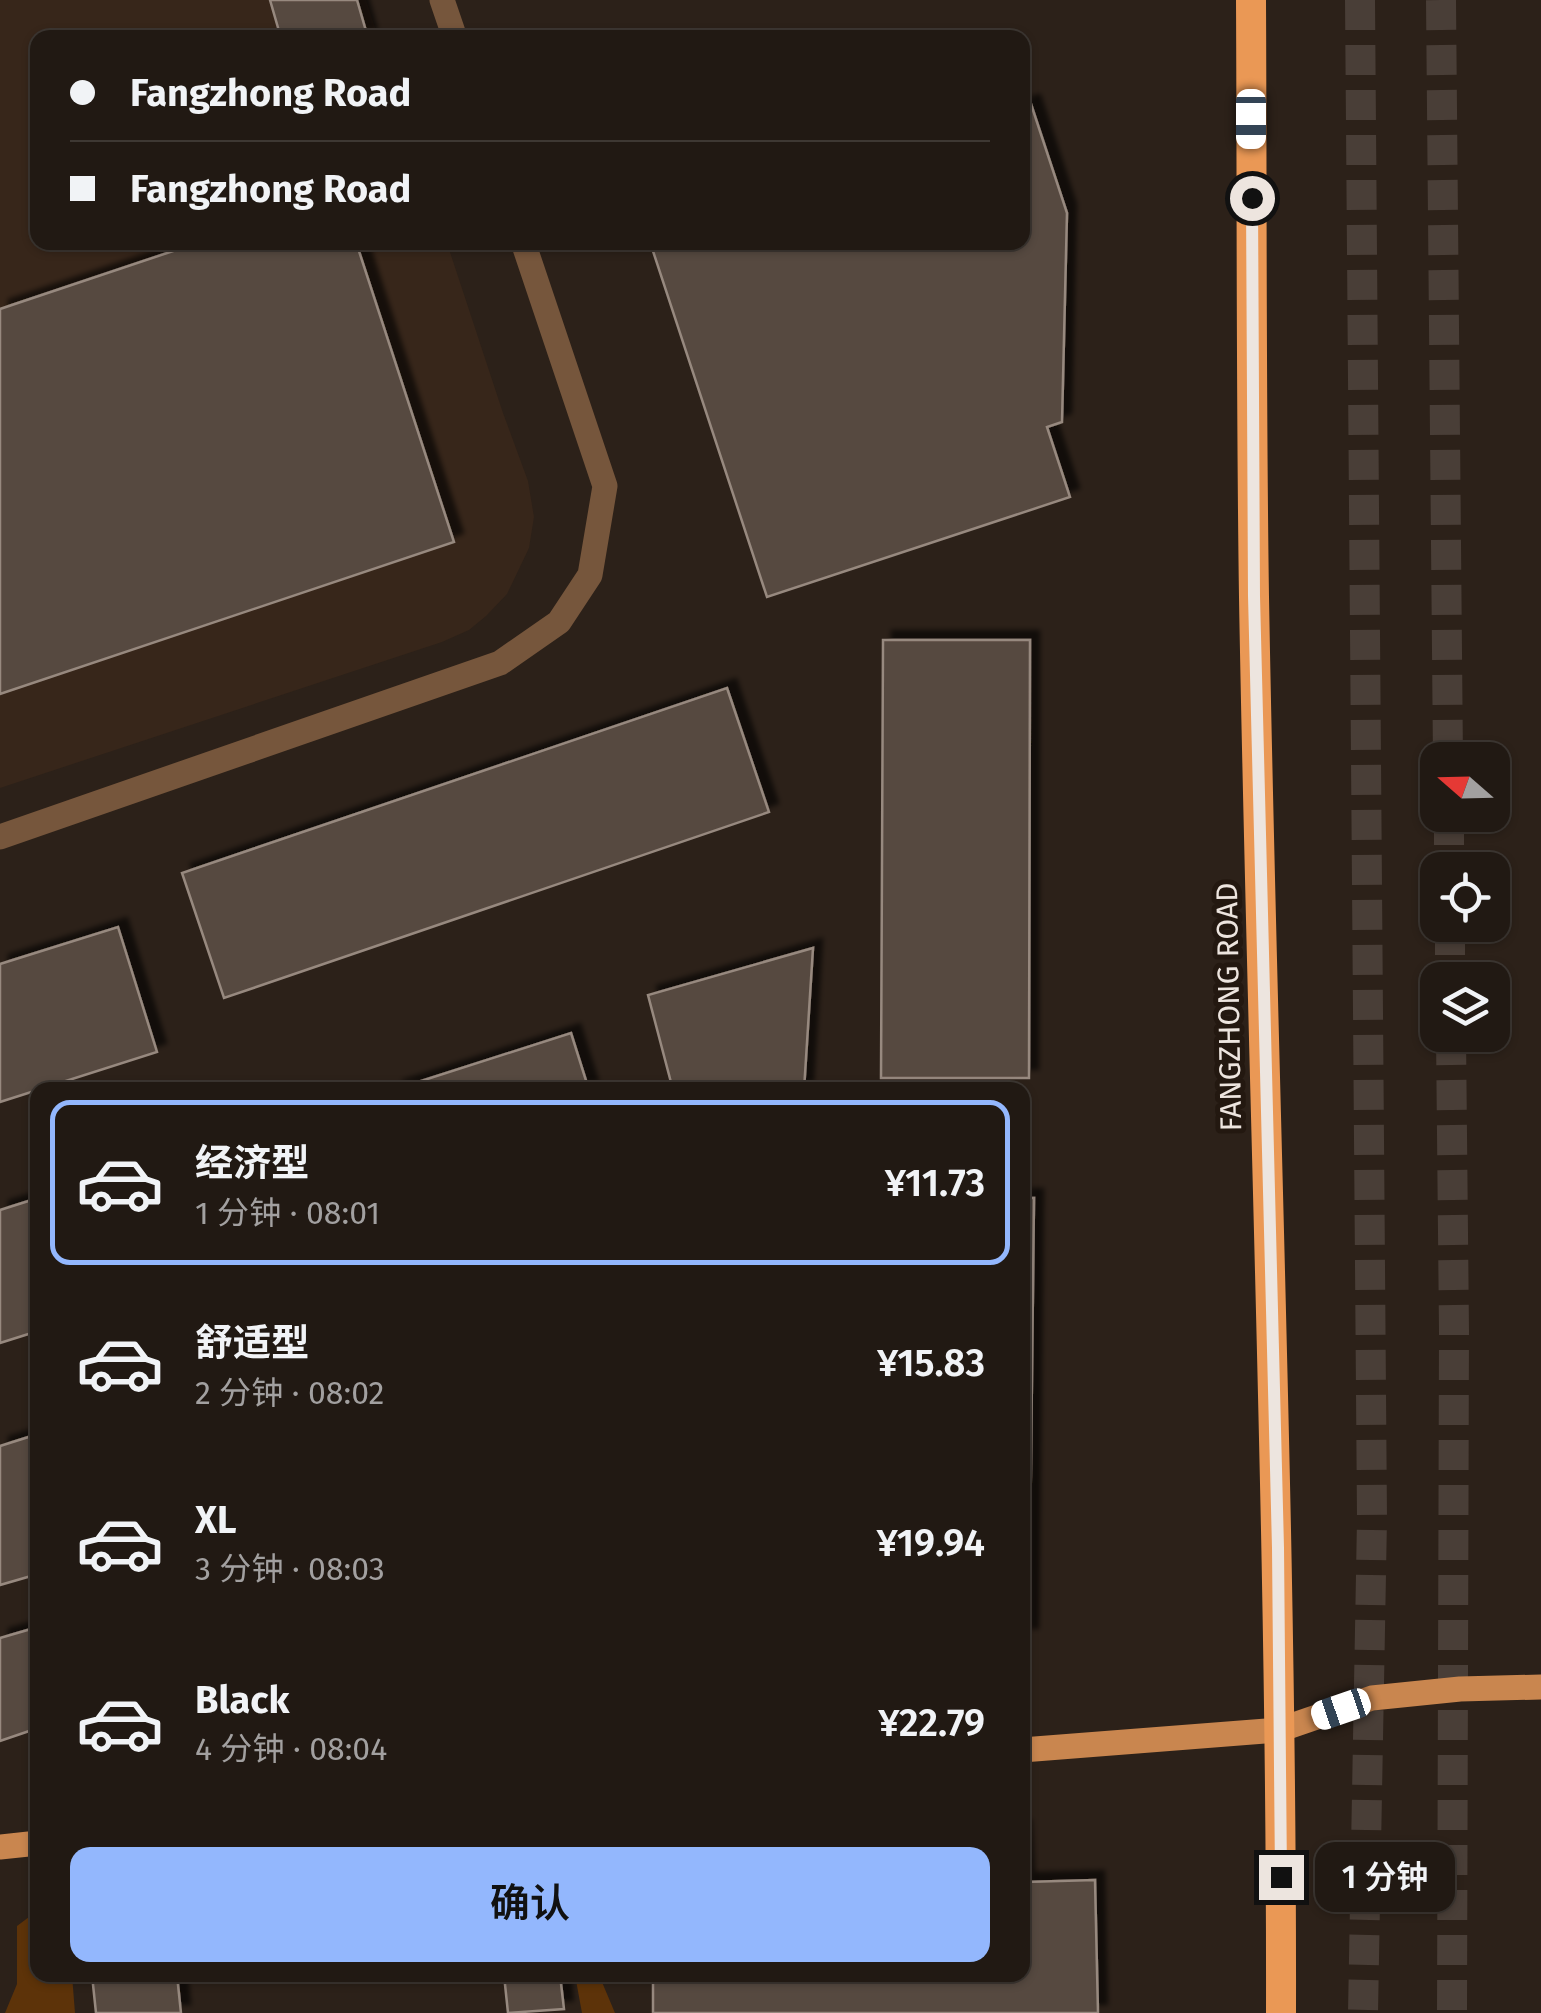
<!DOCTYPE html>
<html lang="zh">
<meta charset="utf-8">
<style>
:root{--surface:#211913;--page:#2d2621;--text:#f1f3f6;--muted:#a2a0a0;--line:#3e3833;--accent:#93b7fd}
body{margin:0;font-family:"Fira Sans","Noto Sans SC",sans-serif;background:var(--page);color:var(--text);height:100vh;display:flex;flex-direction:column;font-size:38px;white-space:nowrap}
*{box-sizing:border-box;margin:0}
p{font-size:32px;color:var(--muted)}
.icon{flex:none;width:55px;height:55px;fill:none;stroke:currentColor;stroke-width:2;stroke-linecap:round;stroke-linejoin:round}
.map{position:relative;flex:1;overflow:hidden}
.panel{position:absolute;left:30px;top:1082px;width:1000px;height:900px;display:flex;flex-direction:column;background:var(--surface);border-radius:20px;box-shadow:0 2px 8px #0004,0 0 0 2px var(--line)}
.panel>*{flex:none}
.banner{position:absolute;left:30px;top:30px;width:1000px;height:220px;border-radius:20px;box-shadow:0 2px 8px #0004,0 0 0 2px var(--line);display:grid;align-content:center;height:220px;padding:0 40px;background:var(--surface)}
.needle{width:65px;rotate:290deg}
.fabs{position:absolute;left:1420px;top:742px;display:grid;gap:20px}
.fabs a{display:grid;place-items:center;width:90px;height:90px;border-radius:20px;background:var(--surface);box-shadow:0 2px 8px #0004,0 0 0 2px var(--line);font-size:50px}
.end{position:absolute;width:45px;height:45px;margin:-22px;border:12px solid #ede5df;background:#111;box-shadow:0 0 0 5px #111}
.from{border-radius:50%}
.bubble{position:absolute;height:70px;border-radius:20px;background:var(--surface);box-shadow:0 2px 8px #0004,0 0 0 2px var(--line);font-size:32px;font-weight:600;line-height:70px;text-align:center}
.car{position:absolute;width:30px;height:60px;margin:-30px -15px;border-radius:12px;box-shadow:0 0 8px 2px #0007;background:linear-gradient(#fff 24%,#345 0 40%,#fff 0 76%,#345 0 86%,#fff 0)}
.banner b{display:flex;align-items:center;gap:35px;height:95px;font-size:38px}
.banner b+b{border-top:2px solid var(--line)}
.banner i{width:25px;height:25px;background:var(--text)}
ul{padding:18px 0 0;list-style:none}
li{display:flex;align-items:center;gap:30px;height:165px;margin:0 20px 15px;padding:0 20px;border:5px solid transparent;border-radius:20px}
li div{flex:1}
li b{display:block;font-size:38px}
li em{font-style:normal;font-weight:600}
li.on{border-color:var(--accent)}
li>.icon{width:90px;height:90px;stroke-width:1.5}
.button{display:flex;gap:20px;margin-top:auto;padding:20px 40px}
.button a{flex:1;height:115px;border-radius:20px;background:var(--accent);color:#111;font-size:40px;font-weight:600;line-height:115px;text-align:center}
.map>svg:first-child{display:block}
</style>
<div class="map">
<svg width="1541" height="2013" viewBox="0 0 1541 2013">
<defs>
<filter id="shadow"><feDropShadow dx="9" dy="-9" stdDeviation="2.5" flood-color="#0009"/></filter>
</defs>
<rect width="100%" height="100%" fill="#2c2119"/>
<path fill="#37261a" d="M 0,0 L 366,0 L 378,37 L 38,38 L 38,242 L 447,243 L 503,413 L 528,481 L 534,517 L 529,548 L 507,594 L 486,616 L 469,630 L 442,642 L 0,788 Z"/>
<path fill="#5d3309" d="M 37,1911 L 38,1975 L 72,1975 L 75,2013 L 5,2013 L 17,1984 L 17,1926 Z
M 575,1975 L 599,1975 L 615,2013 L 582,2013 Z"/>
<path fill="#574a41" stroke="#97897f" stroke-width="2.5" filter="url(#shadow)" d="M 270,0 L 357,0 L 368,38 L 281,38 Z
M 1031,104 L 1067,213 L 1062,422 L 1047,427 L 1070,497 L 767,597 L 650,242 L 1022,242 L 1022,106 Z
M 200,242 L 356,242 L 454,542 L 0,694 L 0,309 Z
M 883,640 L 1030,640 L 1029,1078 L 881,1078 Z
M 727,688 L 769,812 L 224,998 L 182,873 Z
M 118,927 L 157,1052 L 0,1102 L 0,964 Z
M 813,948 L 804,1090 L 673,1090 L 648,995 Z
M 571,1033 L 589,1090 L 393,1090 Z
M 38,1198 L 38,1331 L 0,1343 L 0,1210 Z
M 1022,1198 L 1034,1198 L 1029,1637 L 1022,1637 Z
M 38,1434 L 38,1574 L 0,1585 L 0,1446 Z
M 38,1627 L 38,1728 L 0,1741 L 0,1638 Z
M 1022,1828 L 1025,1882 L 1095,1880 L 1098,2013 L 653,2013 L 653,1975 L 1022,1975 Z
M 92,1975 L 177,1975 L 181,2013 L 96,2013 Z
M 504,1975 L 560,1975 L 564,2009 L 508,2013 Z"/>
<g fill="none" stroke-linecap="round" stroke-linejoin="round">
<path stroke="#493e37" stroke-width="30" stroke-dasharray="30 15" stroke-linecap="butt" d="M 1360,0 L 1372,1519 L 1363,2013
M 1441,0 L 1448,760
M 1449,815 L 1449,870
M 1450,925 L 1450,980
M 1451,1035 L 1454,1331 L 1452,2013"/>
<path stroke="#76563c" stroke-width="25" d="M 442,0 L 455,38
M 0,837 L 500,663 L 559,622 L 590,575 L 605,486 L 523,242"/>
<path stroke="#c9864f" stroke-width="25" d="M 1022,1750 L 1279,1730 L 1372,1698 L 1460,1689 L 1541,1687
M 0,1847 L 38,1843"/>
<path stroke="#ea9855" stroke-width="30" d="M 1251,0 C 1252,199 1251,398 1254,597 C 1262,1069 1282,1541 1281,2013"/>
</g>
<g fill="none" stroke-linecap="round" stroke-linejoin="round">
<path stroke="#ede5df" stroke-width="12" d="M 1252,198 L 1254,596 L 1278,1548 L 1281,1877"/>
</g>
<g text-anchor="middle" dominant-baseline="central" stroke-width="10" stroke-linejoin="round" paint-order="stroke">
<g font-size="30" fill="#ede5df" stroke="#231810">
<text transform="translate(1229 1007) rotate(-91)">FANGZHONG ROAD</text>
</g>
</g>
</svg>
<div class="fabs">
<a><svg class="needle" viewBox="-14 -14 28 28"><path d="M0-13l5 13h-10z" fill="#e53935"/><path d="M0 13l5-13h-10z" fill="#a2a0a0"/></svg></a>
<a><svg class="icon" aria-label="locate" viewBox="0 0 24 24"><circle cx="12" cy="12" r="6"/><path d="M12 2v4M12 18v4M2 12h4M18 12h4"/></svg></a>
<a><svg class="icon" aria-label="layers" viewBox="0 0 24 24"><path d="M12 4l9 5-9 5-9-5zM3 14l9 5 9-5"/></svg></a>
</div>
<i class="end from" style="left:1252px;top:198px"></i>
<i class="end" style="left:1281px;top:1877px"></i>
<div class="bubble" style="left:1315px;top:1842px;width:140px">1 分钟</div>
<i class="car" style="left:1251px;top:119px;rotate:180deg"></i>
<i class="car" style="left:1341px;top:1709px;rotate:251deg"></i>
<div class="banner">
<b><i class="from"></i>Fangzhong Road</b>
<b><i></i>Fangzhong Road</b>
</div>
<section class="panel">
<ul>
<li class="on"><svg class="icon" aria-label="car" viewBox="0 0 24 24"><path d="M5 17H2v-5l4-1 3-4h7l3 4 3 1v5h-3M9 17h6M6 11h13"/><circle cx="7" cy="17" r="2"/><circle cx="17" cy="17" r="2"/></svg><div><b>经济型</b><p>1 分钟 · 08:01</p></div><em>¥11.73</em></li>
<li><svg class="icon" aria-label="car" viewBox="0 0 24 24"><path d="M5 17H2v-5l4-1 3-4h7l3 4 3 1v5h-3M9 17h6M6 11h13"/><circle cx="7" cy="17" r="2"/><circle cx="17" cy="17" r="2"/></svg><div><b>舒适型</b><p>2 分钟 · 08:02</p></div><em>¥15.83</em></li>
<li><svg class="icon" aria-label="car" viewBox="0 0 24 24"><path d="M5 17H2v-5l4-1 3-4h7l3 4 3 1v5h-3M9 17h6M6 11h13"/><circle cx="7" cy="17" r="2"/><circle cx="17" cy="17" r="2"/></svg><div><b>XL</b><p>3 分钟 · 08:03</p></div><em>¥19.94</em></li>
<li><svg class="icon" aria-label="car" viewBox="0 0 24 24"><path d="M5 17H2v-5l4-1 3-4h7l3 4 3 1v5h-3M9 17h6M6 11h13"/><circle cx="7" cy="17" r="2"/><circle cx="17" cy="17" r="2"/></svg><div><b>Black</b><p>4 分钟 · 08:04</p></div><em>¥22.79</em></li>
</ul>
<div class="button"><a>确认</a></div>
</section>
</div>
